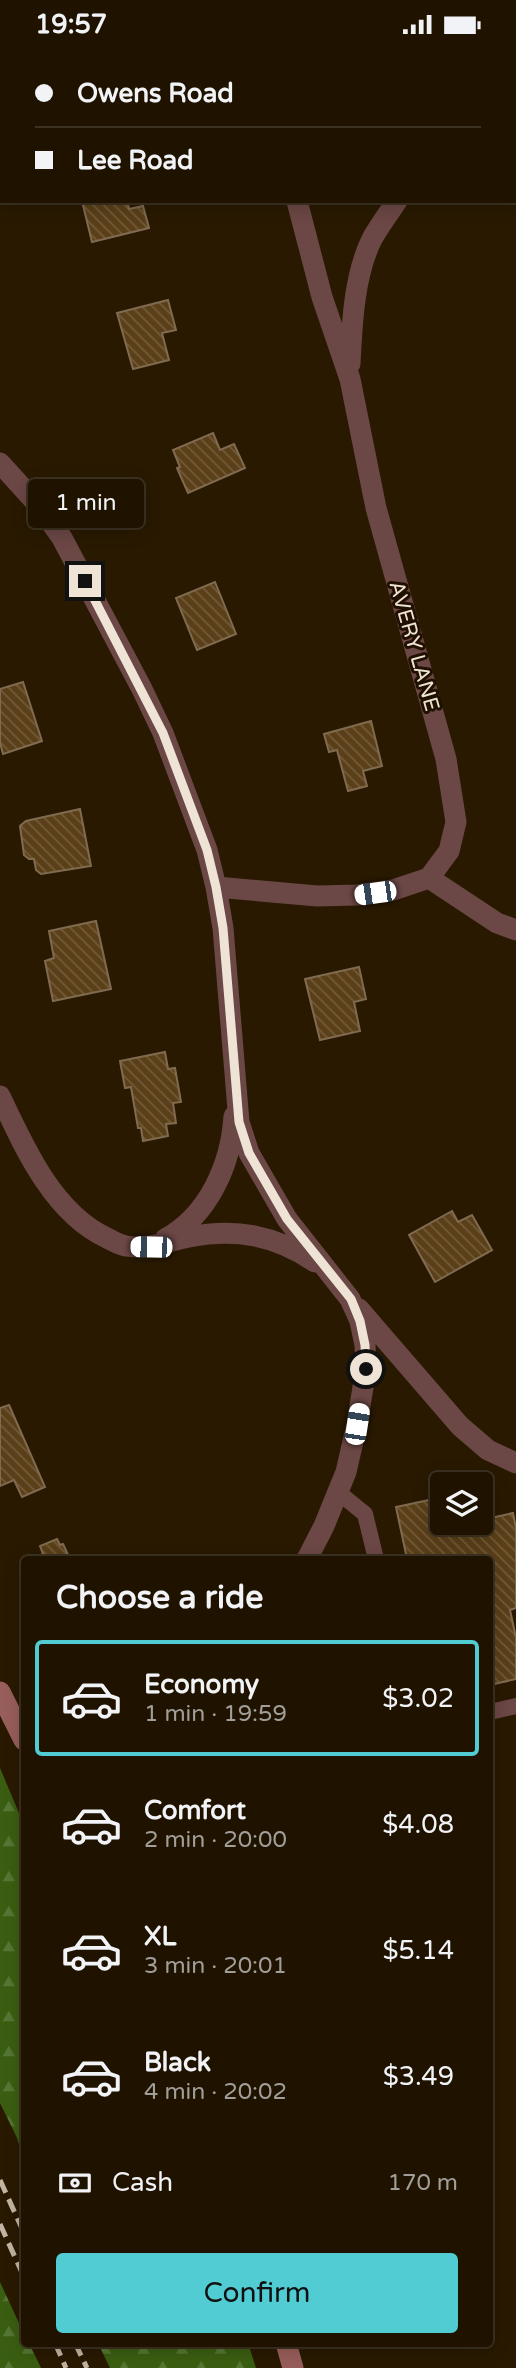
<!DOCTYPE html>
<meta charset="utf-8">
<style>
:root{--surface:#1f1300;--page:#2c200f;--text:#f1f3f6;--muted:#a19e99;--line:#3c3222;--accent:#51ccd3}
body{margin:0;font-family:"Varela Round",sans-serif;background:var(--page);color:var(--text);height:100vh;display:flex;flex-direction:column;font-size:26px;white-space:nowrap}
*{box-sizing:border-box;margin:0}
p{font-size:23px;color:var(--muted)}
.icon{flex:none;width:38px;height:38px;fill:none;stroke:currentColor;stroke-width:2;stroke-linecap:round;stroke-linejoin:round}
.map{position:relative;flex:1;overflow:hidden}
.drawer{position:absolute;left:21px;top:1507px;width:472px;height:791px;display:flex;flex-direction:column;background:var(--surface);border-radius:7px;box-shadow:0 4px 18px #0003,0 0 0 2px var(--line)}
.drawer>*{flex:none}
.guide{position:absolute;left:0px;top:0px;width:516px;height:154px;box-shadow:0 4px 18px #0003,0 0 0 2px var(--line);display:grid;align-content:center;height:154px;padding:0 35px;background:var(--surface)}
.fabs{position:absolute;left:430px;top:1423px;display:grid;gap:14px}
.fabs a{display:grid;place-items:center;width:63px;height:63px;border-radius:7px;background:var(--surface);box-shadow:0 4px 18px #0003,0 0 0 2px var(--line);font-size:35px}
.end{position:absolute;width:32px;height:32px;margin:-16px;border:9px solid #eee3d4;background:#111;box-shadow:0 0 0 4px #111}
.from{border-radius:50%}
.bubble{position:absolute;height:49px;border-radius:7px;background:var(--surface);box-shadow:0 4px 18px #0003,0 0 0 2px var(--line);font-size:23px;font-weight:600;line-height:49px;text-align:center}
.car{position:absolute;width:21px;height:42px;margin:-21px -10px;border-radius:9px;box-shadow:0 0 5px 2px #0007;background:linear-gradient(#fff 24%,#345 0 40%,#fff 0 76%,#345 0 86%,#fff 0)}
.guide b{display:flex;align-items:center;gap:24px;height:66px;font-size:26px}
.guide b+b{border-top:2px solid var(--line)}
.guide i{width:18px;height:18px;background:var(--text)}
ul{padding:0;list-style:none}
li{display:flex;align-items:center;gap:21px;height:116px;margin:0 14px 10px;padding:0 21px;border:4px solid transparent;border-radius:7px}
li div{flex:1}
li b{display:block;font-size:26px}
li em{font-style:normal;font-weight:600}
li.selected{border-color:var(--accent)}
li>.icon{width:63px;height:63px;stroke-width:1.5}
h2{padding:0 35px;font-size:32px;line-height:84px}
.pay{display:flex;align-items:center;gap:18px;height:77px;padding:0 35px;font-size:26px}
.pay p{margin-inline-start:auto}
.primary-button{display:flex;gap:14px;margin-top:auto;padding:14px 35px}
.primary-button a{flex:1;height:80px;border-radius:7px;background:var(--accent);color:#111;font-size:28px;font-weight:600;line-height:80px;text-align:center}
.status{display:flex;justify-content:space-between;align-items:center;height:49px;padding:0 35px;background:var(--surface);direction:ltr}
.status svg{height:19px;fill:currentColor}
.map>svg:first-child{display:block}
</style>
<div class="status"><b>19:57</b><svg viewBox="0 0 49 12"><path d="M0 12V9h3v3zM5 12V6h3v6zM10 12V3h3v9zM15 12V0h3v12zM26 1h20v11H26zM47 4h2v5h-2z"/></svg></div>
<div class="map">
<svg width="516" height="2319" viewBox="0 0 516 2319">
<defs>
<pattern id="forest-firs" width="22" height="20" patternUnits="userSpaceOnUse" patternTransform="scale(1.75)"><rect width="22" height="20" fill="#3a5e11"/><path d="M5 1l3.5 6h-7zM16 11l3.5 6h-7z" fill="#577533"/></pattern>
<pattern id="building-back-hatch" width="6" height="6" patternUnits="userSpaceOnUse" patternTransform="scale(1.75)"><rect width="6" height="6" fill="#5a3f18"/><path d="M-1 5l2 2M0 0l6 6M5-1l2 2" fill="none" stroke="#725b39"/></pattern>
</defs>
<rect width="100%" height="100%" fill="#291900"/>
<path fill="url(#forest-firs)" d="M 0,1719 L 24,1776 L 24,2112 L 17,2089 L 0,2054 Z
M 0,2233 L 24,2285 L 24,2294 L 29,2294 L 41,2319 L 0,2319 Z
M 98,2294 L 248,2294 L 256,2319 L 110,2319 Z"/>
<path fill="url(#building-back-hatch)" stroke="#806b50" stroke-width="2" d="M 82,152 L 127,152 L 129,160 L 143,157 L 149,179 L 92,193 Z
M 168,251 L 176,281 L 162,284 L 169,311 L 133,320 L 117,264 Z
M 213,384 L 220,401 L 234,395 L 245,419 L 188,444 L 177,419 L 180,418 L 173,401 Z
M 215,533 L 236,585 L 197,601 L 176,549 Z
M 23,633 L 42,692 L 3,705 L 0,694 L 0,640 Z
M 371,672 L 382,717 L 363,722 L 367,737 L 348,742 L 337,701 L 329,703 L 324,685 Z
M 80,760 L 91,817 L 41,825 L 36,821 L 34,810 L 29,810 L 24,806 L 20,777 L 26,772 Z
M 96,872 L 111,940 L 53,952 L 45,912 L 54,909 L 49,882 Z
M 359,918 L 366,950 L 354,953 L 360,982 L 320,991 L 305,930 Z
M 165,1003 L 168,1020 L 175,1019 L 181,1053 L 173,1054 L 176,1074 L 166,1075 L 168,1087 L 143,1092 L 141,1079 L 138,1079 L 131,1038 L 125,1039 L 120,1012 Z
M 452,1162 L 458,1173 L 472,1166 L 492,1201 L 435,1233 L 409,1186 Z
M 9,1356 L 45,1438 L 22,1448 L 14,1431 L 0,1437 L 0,1359 Z
M 481,1447 L 486,1470 L 513,1464 L 516,1479 L 516,1559 L 510,1561 L 516,1589 L 516,1630 L 490,1636 L 490,1510 L 407,1510 L 396,1458 L 443,1448 L 443,1474 L 481,1474 Z
M 57,1490 L 60,1496 L 63,1495 L 70,1510 L 32,1510 L 43,1505 L 40,1497 Z"/>
<g fill="none" stroke-linecap="round" stroke-linejoin="round">
<path stroke="#6b4745" stroke-width="16" d="M 338,1443 L 365,1465 L 376,1510
M 490,1663 L 516,1657"/>
<path stroke="#6b4745" stroke-width="21" d="M 254,0 L 255,2
M 497,2 L 497,0
M 350,315 C 352,275 354,226 372,190 C 379,177 389,164 397,152
M 0,414 L 40,458 L 62,489 L 142,640 L 163,684 L 207,801 L 216,838 L 223,879 L 239,1073 L 249,1104 L 287,1170 L 350,1250 L 360,1272 L 365,1296 L 366,1320 L 357,1375 L 346,1423 L 324,1477 L 307,1510
M 429,829 L 497,874 L 516,881
M 216,838 L 317,847 L 357,846 L 393,841 L 429,829 L 449,802 L 456,773 L 446,710 L 376,459 L 350,330 L 322,248 L 297,152
M 0,1047 C 24,1098 53,1164 107,1189 C 113,1192 119,1196 126,1197 C 148,1201 168,1192 189,1188 C 236,1179 275,1186 315,1213
M 165,1190 C 209,1166 231,1115 234,1067
M 359,1260 L 460,1377 L 488,1401 L 516,1414"/>
<path stroke="#975e5b" stroke-width="21" d="M 0,1643 L 24,1691
M 286,2294 L 293,2319"/>
<path stroke="#c1b4a3" stroke-width="5" stroke-dasharray="14 7" stroke-linecap="butt" d="M 0,2131 L 24,2184
M 0,2175 L 24,2228
M 55,2294 L 66,2319
M 75,2294 L 87,2319"/>
</g>
<g fill="none" stroke-linecap="round" stroke-linejoin="round">
<path stroke="#eee3d4" stroke-width="9" d="M 85,532 L 163,684 L 207,801 L 216,838 L 223,879 L 239,1073 L 249,1104 L 287,1170 L 351,1250 L 360,1272 L 365,1296 L 366,1320"/>
</g>
<g text-anchor="middle" dominant-baseline="central" stroke-width="6" stroke-linejoin="round" paint-order="stroke">
<g font-size="21" fill="#eee3d4" stroke="#1f1000">
<text transform="translate(414 597) rotate(74)">AVERY LANE</text>
</g>
</g>
</svg>
<div class="fabs">
<a><svg class="icon" aria-label="layers" viewBox="0 0 24 24"><path d="M12 4l9 5-9 5-9-5zM3 14l9 5 9-5"/></svg></a>
</div>
<i class="end from" style="left:366px;top:1320px"></i>
<i class="end" style="left:85px;top:532px"></i>
<div class="bubble" style="left:28px;top:430px;width:116px">1 min</div>
<i class="car" style="left:375px;top:844px;rotate:262deg"></i>
<i class="car" style="left:151px;top:1198px;rotate:271deg"></i>
<i class="car" style="left:357px;top:1375px;rotate:9deg"></i>
<div class="guide">
<b><i class="from"></i>Owens Road</b>
<b><i></i>Lee Road</b>
</div>
<section class="drawer">
<h2>Choose a ride</h2>
<ul>
<li class="selected"><svg class="icon" aria-label="car" viewBox="0 0 24 24"><path d="M5 17H2v-5l4-1 3-4h7l3 4 3 1v5h-3M9 17h6M6 11h13"/><circle cx="7" cy="17" r="2"/><circle cx="17" cy="17" r="2"/></svg><div><b>Economy</b><p>1 min · 19:59</p></div><em>$3.02</em></li>
<li><svg class="icon" aria-label="car" viewBox="0 0 24 24"><path d="M5 17H2v-5l4-1 3-4h7l3 4 3 1v5h-3M9 17h6M6 11h13"/><circle cx="7" cy="17" r="2"/><circle cx="17" cy="17" r="2"/></svg><div><b>Comfort</b><p>2 min · 20:00</p></div><em>$4.08</em></li>
<li><svg class="icon" aria-label="car" viewBox="0 0 24 24"><path d="M5 17H2v-5l4-1 3-4h7l3 4 3 1v5h-3M9 17h6M6 11h13"/><circle cx="7" cy="17" r="2"/><circle cx="17" cy="17" r="2"/></svg><div><b>XL</b><p>3 min · 20:01</p></div><em>$5.14</em></li>
<li><svg class="icon" aria-label="car" viewBox="0 0 24 24"><path d="M5 17H2v-5l4-1 3-4h7l3 4 3 1v5h-3M9 17h6M6 11h13"/><circle cx="7" cy="17" r="2"/><circle cx="17" cy="17" r="2"/></svg><div><b>Black</b><p>4 min · 20:02</p></div><em>$3.49</em></li>
</ul>
<div class="pay"><svg class="icon" aria-label="cash" viewBox="0 0 24 24"><path d="M3 7h18v10H3z"/><circle cx="12" cy="12" r="2"/></svg>Cash<p>170 m</p></div>
<div class="primary-button"><a>Confirm</a></div>
</section>
</div>
